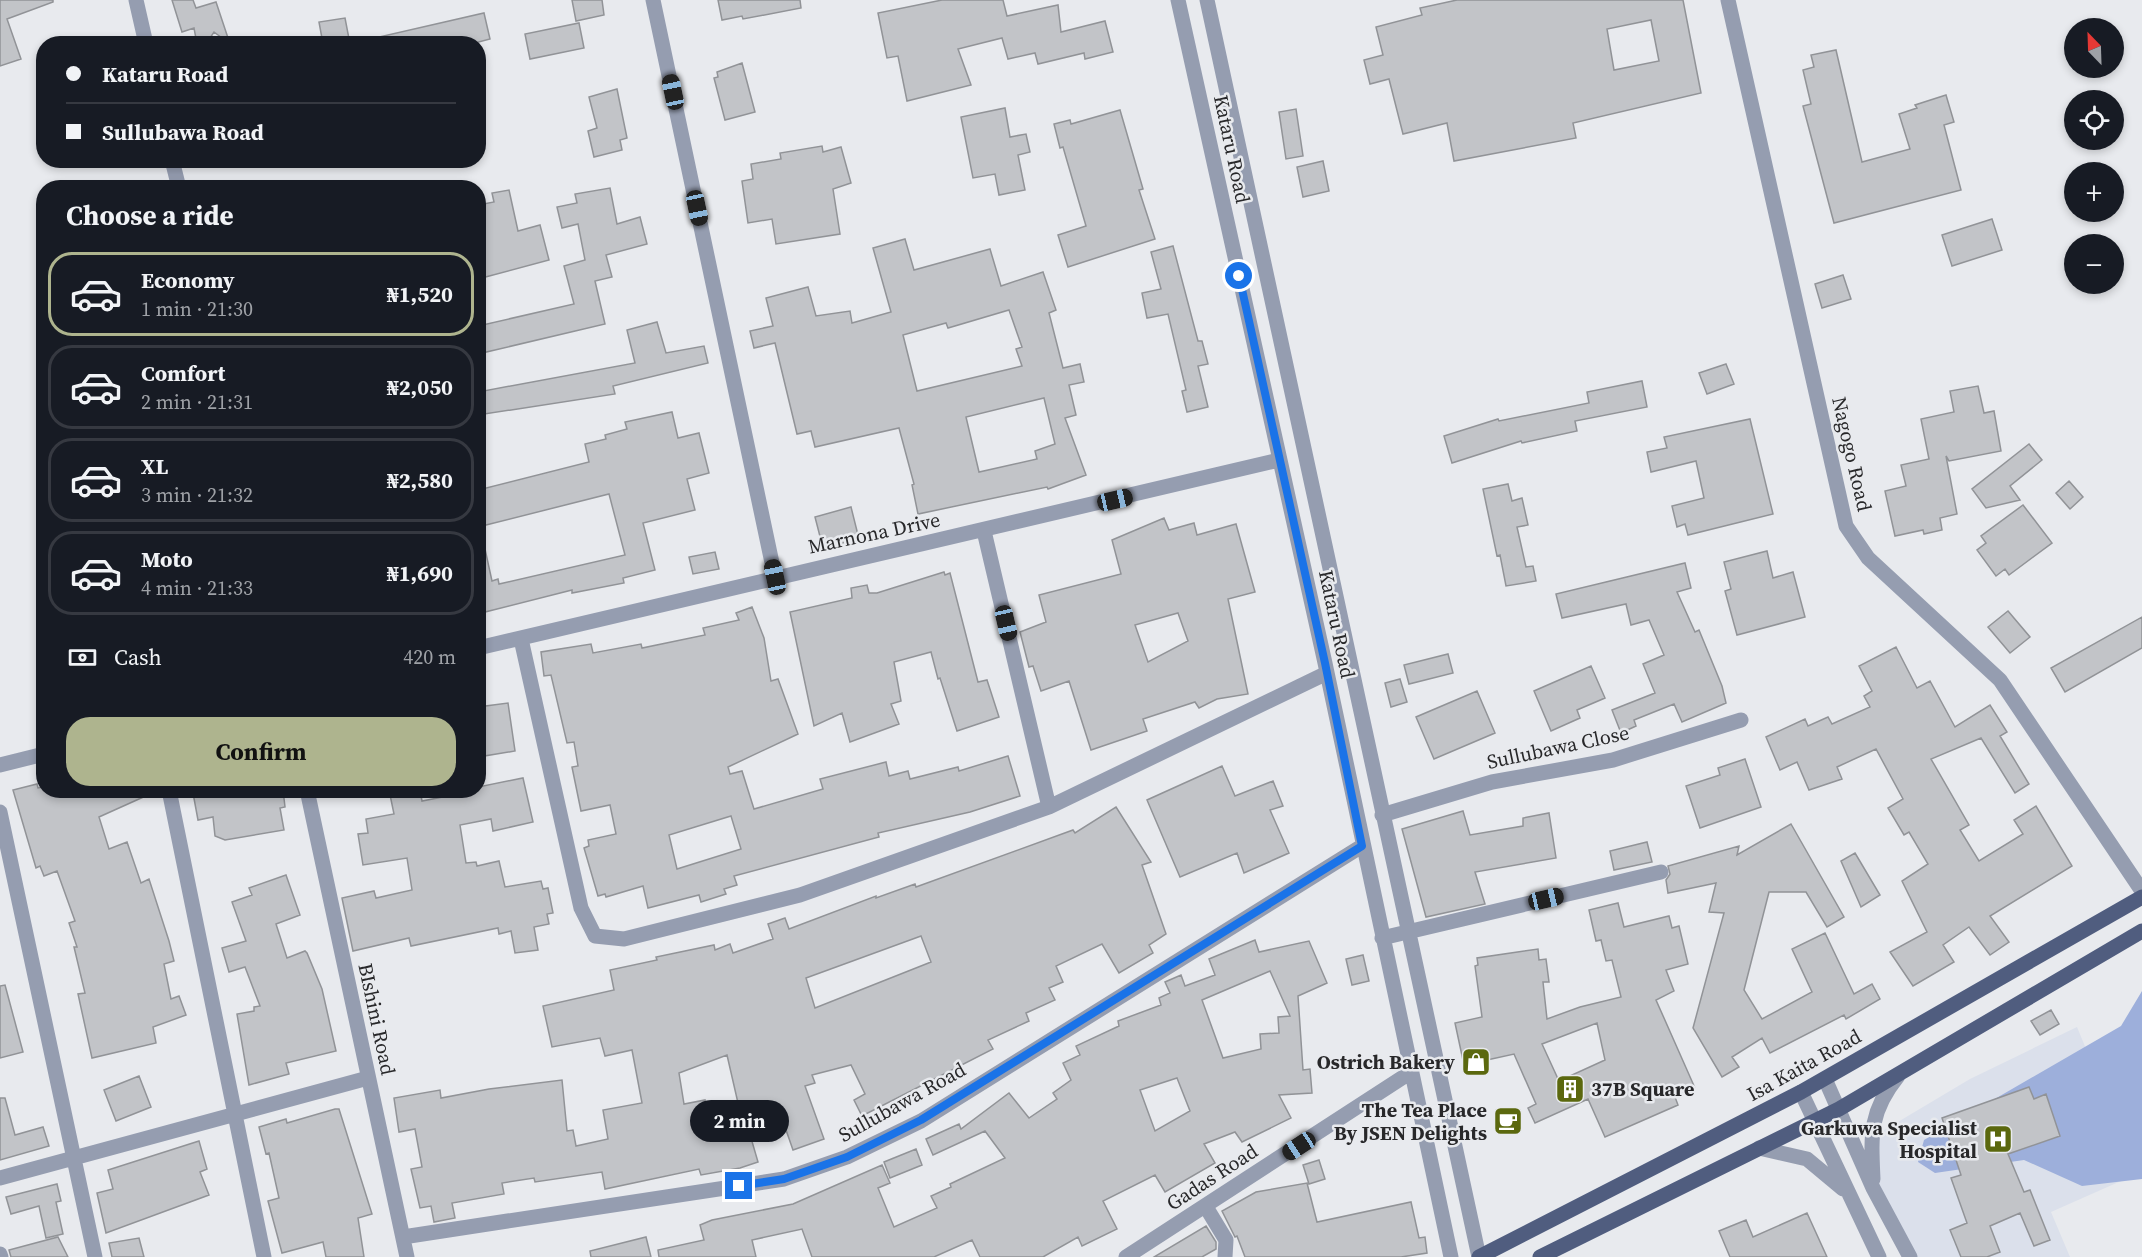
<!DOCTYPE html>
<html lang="en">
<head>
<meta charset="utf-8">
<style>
  :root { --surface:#171b24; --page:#242831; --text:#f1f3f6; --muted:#9ea1a6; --line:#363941; --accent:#aeb48e }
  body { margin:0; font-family:"Source Serif 4",serif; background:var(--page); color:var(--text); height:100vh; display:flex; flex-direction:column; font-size:22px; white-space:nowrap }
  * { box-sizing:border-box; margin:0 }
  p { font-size:20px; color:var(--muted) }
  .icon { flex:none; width:33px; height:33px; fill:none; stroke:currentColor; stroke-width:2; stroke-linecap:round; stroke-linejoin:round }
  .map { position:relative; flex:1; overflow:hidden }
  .drawer { position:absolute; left:36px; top:180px; width:450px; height:618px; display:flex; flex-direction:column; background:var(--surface); border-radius:24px; box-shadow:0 3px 9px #0003 }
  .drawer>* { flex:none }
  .banner { position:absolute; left:36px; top:36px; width:450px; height:132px; border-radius:24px; box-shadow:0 3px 9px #0003; display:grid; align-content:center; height:132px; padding:0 30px; background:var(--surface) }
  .needle { width:39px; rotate:337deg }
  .fabs { position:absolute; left:2064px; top:18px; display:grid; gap:12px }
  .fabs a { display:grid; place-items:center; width:60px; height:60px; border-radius:50%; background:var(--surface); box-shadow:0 3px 9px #0003; font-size:30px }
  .end { position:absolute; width:27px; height:27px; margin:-14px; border:8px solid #1a73e8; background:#fff; box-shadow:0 0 0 3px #fff }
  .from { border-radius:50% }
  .bubble { position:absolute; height:42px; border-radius:21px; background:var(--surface); box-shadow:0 3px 9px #0003; font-size:20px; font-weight:700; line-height:42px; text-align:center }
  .car { position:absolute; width:18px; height:36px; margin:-18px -9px; border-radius:8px; box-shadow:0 0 4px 2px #0007; background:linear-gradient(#222 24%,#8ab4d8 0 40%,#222 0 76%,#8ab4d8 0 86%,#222 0) }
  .banner b { display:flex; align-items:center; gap:21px; height:57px; font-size:22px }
  .banner b+b { border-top:2px solid var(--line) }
  .banner i { width:15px; height:15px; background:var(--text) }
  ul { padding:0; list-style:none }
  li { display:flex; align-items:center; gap:18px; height:84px; margin:0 12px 9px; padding:0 18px; border:3px solid var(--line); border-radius:24px }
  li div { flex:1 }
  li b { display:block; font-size:22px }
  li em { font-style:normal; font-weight:700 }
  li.current { border-color:var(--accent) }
  li>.icon { width:54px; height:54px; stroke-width:1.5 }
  h2 { padding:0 30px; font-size:27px; line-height:72px }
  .pay { display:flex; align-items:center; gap:15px; height:66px; padding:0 30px; font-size:22px }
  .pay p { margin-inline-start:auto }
  .action { display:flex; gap:12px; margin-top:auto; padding:12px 30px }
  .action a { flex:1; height:69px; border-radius:24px; background:var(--accent); color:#111; font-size:24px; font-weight:700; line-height:69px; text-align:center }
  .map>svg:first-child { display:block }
  .built { fill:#dbe0eb }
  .forest { fill:#9dafdb }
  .building { fill:#c2c4c8; stroke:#919397; stroke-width:1.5; fill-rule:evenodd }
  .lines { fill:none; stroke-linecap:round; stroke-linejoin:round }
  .minor { stroke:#959db0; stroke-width:15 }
  .major { stroke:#505d7f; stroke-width:15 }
  .route { stroke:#1a73e8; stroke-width:8 }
  .labels { text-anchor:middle; stroke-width:5; stroke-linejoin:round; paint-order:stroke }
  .street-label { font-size:20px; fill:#28282a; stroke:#e8eaee }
  .poi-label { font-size:20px; font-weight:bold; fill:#28282a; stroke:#e8eaee; text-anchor:end }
</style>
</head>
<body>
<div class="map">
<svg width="2142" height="1257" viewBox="0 0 2142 1257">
  <rect width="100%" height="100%" fill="#e8eaee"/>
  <path class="built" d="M2077,1027L2132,1160L2121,1181L2051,1212L2070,1257H1910L1865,1160V1146L1881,1132L1970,1079Z"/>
  <path class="forest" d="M2142,991V1179L2082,1186L2024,1160L1935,1173L1918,1162L1924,1140L2121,1026Z"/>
  <path class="building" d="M0,0H53V2L7,19L21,59L0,66Z
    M172,0H193L196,8L216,2L230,44L214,32L206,44H197L194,28L182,32Z
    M572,0H602L604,15L576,21Z
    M718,0H800L801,8L743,19L742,16L722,20Z
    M942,0H1003L1007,16L1058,5L1061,32L1105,21L1113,52L1085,59L1084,53L1038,64L1035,53L1008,59L1002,38L958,49L971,85L907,101L898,56L887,58L878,13Z
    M1457,0H1683L1701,93L1573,123L1576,138L1454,161L1447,123L1403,134L1389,79L1370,84L1364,60L1383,55L1376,27L1422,15L1420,8ZM1651,20L1659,61L1614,70L1607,29Z
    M484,13L490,39L471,44H380L379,37Z
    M345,18L350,44H323L319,22Z
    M579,23L584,48L530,59L525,34Z
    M1836,50L1862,162L1910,149L1899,114L1917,108L1915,105L1946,95L1954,122L1944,125L1961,190L1834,223L1803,106L1811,104L1803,70L1814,67L1811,55Z
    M742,63L755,112L725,120L714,78L718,77L717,72Z
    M617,89L627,138L620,140L622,150L594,157L588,131L597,128L589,97Z
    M1005,108L1010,137L1026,134L1030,152L1018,155L1025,190L999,195L995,174L973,178L961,117Z
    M1296,109L1303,156L1286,159L1279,112Z
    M1120,110L1143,189L1139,190L1155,239L1068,267L1058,235L1086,226L1063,147L1060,148L1054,124L1070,120L1071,124Z
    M822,146L823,152L841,147L851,183L833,189L840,234L776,244L772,219L748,223L742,181L753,179L751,164L781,159L780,153Z
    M1323,161L1329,191L1303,197L1297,167Z
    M610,188L617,224L640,217L647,244L606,255L612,277L595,281L605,324L482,353L478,326L574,304L564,266L585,260L578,224L562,228L557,207L577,203L575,194Z
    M509,190L518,231L540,225L549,260L478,279V205L494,202L492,193Z
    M1992,219L2002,250L1952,266L1942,235Z
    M905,239L914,270L990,249L1001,286L1043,272L1056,310L1049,313L1063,368L1080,364L1084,382L1069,385L1076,415L1065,418L1086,475L1048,489L1047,487L918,514L912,485L914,484L899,428L815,447L811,431L797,434L775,343L754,348L750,331L773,326L766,298L808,287L816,316L850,311L852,323L891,312L873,248ZM1009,310L1022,347L1016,349L1022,366L917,391L903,335L946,323L948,328ZM1044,398L1055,444L1035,451L1037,459L979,472L966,417Z
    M1173,246L1198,341H1202L1208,364L1198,366L1208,407L1187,412L1182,391L1186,390L1168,314L1147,318L1142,293L1161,289L1151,252Z
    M1843,275L1851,299L1822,308L1815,284Z
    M657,322L666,353L704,346L708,363L613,386L615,394L478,415V392L635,363L627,330Z
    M1726,364L1734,384L1707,394L1699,373Z
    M1642,381L1647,407L1575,421L1577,431L1522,443L1521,441L1452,463L1444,436L1498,419L1499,421L1589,403L1587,392Z
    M1978,386L1984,413L1994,411L2001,451L1949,461L1946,456L1957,514L1940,518L1942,530L1924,534L1923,530L1895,536L1885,491L1906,486L1901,465L1929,459L1921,419L1954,412L1950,391Z
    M672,412L678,438L699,433L709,473L687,479L695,510L643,523L655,570L623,578L624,583L572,593V590L481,613L478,602V550L485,549L492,581L498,579L499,584L625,555L609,494L478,527V490L589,462L585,444L606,439L605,435L627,429L625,422Z
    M1750,419L1773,514L1688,535L1685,524L1677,527L1672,506L1704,498L1696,461L1651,472L1647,452L1667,448L1664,437Z
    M2029,444L2042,460L2010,486L2020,500L1986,508L1972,489Z
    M2069,481L2083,497L2070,509L2056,493Z
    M1508,484L1512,501L1522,498L1528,525L1517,527L1526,567L1533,566L1536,581L1506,586L1500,555L1497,556L1483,489Z
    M2023,505L2052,543L2009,575L2005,569L1996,576L1977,550L1986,543L1981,536Z
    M851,507L859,539L823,548L815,517Z
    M1164,518L1169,530L1194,523L1197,535L1236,524L1255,592L1228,599L1248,694L1217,699L1199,708L1195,702L1143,719L1147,731L1091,750L1069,681L1041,691L1033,666L1029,667L1020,632L1046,622L1039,595L1121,574L1112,540ZM1178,613L1188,641L1148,662L1135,625Z
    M1767,551L1773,578L1793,572L1805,617L1737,635L1725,591L1731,589L1724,562Z
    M715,552L719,569L693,574L689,557Z
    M1685,563L1691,588L1677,592L1695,632L1699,630L1722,686L1726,703L1682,722L1674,704L1634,720L1636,726L1621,733L1612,710L1655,693L1643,664L1664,655L1649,620L1631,625L1626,604L1562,618L1556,594Z
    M944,572L945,575L950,573L978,682L987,680L999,717L957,731L940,678L938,679L931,652L894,662L901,701L891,704L899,724L850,742L842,713L814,726L790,612L852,598L851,588L867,585L869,593H877Z
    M752,607L764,638L771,681L778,679L798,734L728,767L730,774L742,771L754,809L823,789L820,779L886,762L889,776L908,771L910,779L958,767L959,771L1008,756L1020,796L970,812L878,833L879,837L734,876L737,885L724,889L726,894L701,902L699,895L648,908L643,886L606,897L605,894L598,896L584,848L589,846L588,840L616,834L610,805L581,811L572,767L578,766L574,742L567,743L551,675L544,676L541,652L591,644L593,653L641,644L642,648L705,635L703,628L739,620L736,613ZM731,816L741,849L677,869L669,835Z
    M2008,611L2030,637L2010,653L1988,627Z
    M2142,617V648L2065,692L2051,668Z
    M1896,647L1917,688L1930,681L1955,727L1990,705L2007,732L2000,736L2029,784L2015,793L1981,738L1931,759L1969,825L1960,830L1979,861L2023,834L2014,820L2036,806L2072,866L1990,916L2009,942L1990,955L1969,927L1943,945L1954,962L1913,986L1890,952L1927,932L1902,881L1928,864L1909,832L1904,835L1888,808L1903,799L1876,749L1837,767L1842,779L1809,790L1797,762L1780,770L1766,737L1805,719L1808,726L1828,717L1832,724L1870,707L1864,696L1872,691L1859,666Z
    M1448,654L1453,673L1409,684L1404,665Z
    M1591,666L1605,698L1577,710L1580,718L1551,731L1534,691Z
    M1400,679L1407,702L1391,707L1385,683Z
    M1477,691L1495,733L1434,759L1416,717Z
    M508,703L515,751L478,757V707Z
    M1745,759L1761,807L1700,828L1686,786L1720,775L1718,768Z
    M1222,766L1235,796L1273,781L1283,806L1270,810L1289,853L1244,873L1237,853L1180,877L1147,800Z
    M523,778L533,822L493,831L491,819L460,825L466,863L476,862L477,866L499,861L505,887L541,881L543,889L548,888L553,913L547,914L549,924L534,927L538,950L515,953L511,931L499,934L498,928L411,946L409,938L353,951L342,898L374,891L376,898L412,890L407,858L363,865L358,834L368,833L366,819L394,814L389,790H420L422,801L458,794L457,790H478V787Z
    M37,784L38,788L44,787V790H159L99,817L109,849L127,842L141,883L149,879L169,941L174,961L164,964L171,999L179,996L186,1015L153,1027L156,1043L92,1058L78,994L85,993L74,947H77L69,923L75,921L57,871L44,876L40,866L36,868L13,790Z
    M210,790H283L285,807L280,808L284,830L225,840L215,836L213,817L198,820L193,793Z
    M1116,807L1151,862L1142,865L1166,934L1149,945L1153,953L1119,973L1102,944L1056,966L1063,982L1049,988L1055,1000L1026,1013L1029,1021L988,1040L993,1049L862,1116L854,1100L865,1094L851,1065L812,1075L815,1083L805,1086L824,1139L793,1150L786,1130L751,1138L758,1162L740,1168L701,1175L699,1169L605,1189L602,1172L535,1182L534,1178L502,1183L504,1194L452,1203L455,1218L434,1222L431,1206L420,1208L411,1169L422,1167L415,1129L399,1132L394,1098L440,1090L441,1098L489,1089L562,1080L567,1131L573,1130L576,1146L608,1139L603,1110L642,1103L632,1050L605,1056L600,1038L552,1047L543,1006L614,990L610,970L657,960L656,957L714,945L715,950L730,944L733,953L773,939L768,924L785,918L789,929L876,896V898L915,884L916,887L1073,830L1075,833ZM921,936L931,962L815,1008L806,978ZM727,1055L738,1103L706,1109L705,1100L684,1104L679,1073Z
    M1463,811L1470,835L1523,826V818L1549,813L1556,858L1475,872L1485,904L1426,917L1402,829Z
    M1791,824L1844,917L1827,927L1806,892H1769L1744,990L1762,1019L1812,992L1792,949L1825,933L1854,994L1872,984L1880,999L1846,1019L1844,1015L1770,1053L1762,1038L1732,1057L1739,1067L1722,1077L1693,1028L1724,913L1709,912L1716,883L1668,893L1666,880L1670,874L1668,866L1739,846L1737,855Z
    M1647,842L1652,862L1614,870L1610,851Z
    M1855,853L1880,895L1861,907L1841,861Z
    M286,875L300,915L276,924L287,958L305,951L307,953L322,989L336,1051L286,1063L289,1074L249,1085L237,1014L254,1011V1007L260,1006L245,967L229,972L222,948L246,941L232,902L252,895L249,888Z
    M1618,903L1624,927L1669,916L1672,928L1679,926L1688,964L1666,970L1674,991L1656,1000L1695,1088L1675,1097L1678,1105L1605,1137L1588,1099L1535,1123L1528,1108L1536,1104L1514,1054L1464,1065L1455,1023L1482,1017L1475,966L1478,965L1477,958L1538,949L1539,960L1546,959L1549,982H1543L1547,1019L1580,1007L1621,997L1612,960L1606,961L1601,940L1596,941L1589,910ZM1597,1023L1605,1060L1559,1081L1542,1044Z
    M1255,940L1259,952L1309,941L1327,983L1298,996L1303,1070L1310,1069L1312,1093L1279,1095L1291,1118L1242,1142L1235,1132L1204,1144L1215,1163L1165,1192L1155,1175L1103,1201L1117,1229L1082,1246L1078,1237L1043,1257H980L972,1240L934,1257H812L802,1229L752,1240L756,1257H659L658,1250L704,1240L700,1225L712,1220L793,1204L882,1165L890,1183L878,1188L894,1227L937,1208L931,1196L951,1187L950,1184L1005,1158L985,1131L933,1155L926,1139L959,1124L961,1129L1009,1093L1029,1118L1057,1099L1053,1093L1071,1080L1063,1063L1080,1055L1076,1046L1119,1026L1118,1021L1161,1005L1159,998L1170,993L1165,982L1181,975L1185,986L1215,975L1209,959ZM1270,971L1290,1016L1278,1017L1279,1033L1260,1034L1261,1049L1223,1058L1202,1000ZM1177,1078L1190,1111L1155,1131L1140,1090Z
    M1363,955L1369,981L1352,985L1346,959Z
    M5,985L23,1052L0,1058V986Z
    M2051,1010L2059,1024L2040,1035L2031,1021Z
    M139,1076L151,1107L116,1121L104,1090Z
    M2029,1087L2034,1099L2046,1094L2060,1136L2008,1154L2024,1192L2030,1190L2050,1240L2034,1246L2020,1213L1990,1226L2000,1252L1987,1257H1961L1950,1230L1967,1223L1951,1178L1961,1175L1942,1118Z
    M0,1098H5L15,1135L43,1127L49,1146L0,1160Z
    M335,1109H339L372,1214L358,1218L364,1257H326L323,1242L282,1253L268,1201L279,1198L269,1153L266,1154L259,1127L286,1119L287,1123Z
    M199,1141L207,1169L200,1172L209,1195L106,1233L97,1193L113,1189L108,1170Z
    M916,1149L922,1165L890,1178L884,1162Z
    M1319,1160L1325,1179L1309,1184L1303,1165Z
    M1307,1183L1317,1222L1411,1202L1419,1238L1425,1237L1427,1253L1401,1257H1245L1237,1236L1235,1237L1222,1211L1256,1192Z
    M57,1184L61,1201L56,1202L63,1234L46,1238L39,1206L11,1214L6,1197Z
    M1807,1213L1827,1257H1730L1719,1231L1746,1220L1753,1237Z
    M1206,1226L1216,1242V1249L1202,1257H1154Z
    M58,1237L68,1257H11L9,1250Z
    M646,1237L651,1257H591L590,1251Z
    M139,1238L144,1257H112L109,1243Z"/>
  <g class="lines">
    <path class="minor" d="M136,0L146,44
      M653,0L775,577
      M1178,0L1325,663L1451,1257
      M1207,0L1479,1257
      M1728,0L1846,526L1868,558L2000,680L2142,891
      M172,160L179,188
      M984,531L1049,807
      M521,639L581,908L595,936L624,939L800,895L1049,807L1327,673
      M478,648L1279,460
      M0,765L44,754
      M169,790L264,1257
      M307,790L407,1257
      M0,812L95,1257
      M1382,815L1492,782L1613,760L1741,720
      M1382,938L1661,872
      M1825,1079L1873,1188L1910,1257
      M1801,1092L1879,1257
      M1759,1148L1807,1159L1843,1189
      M0,1178L368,1078
      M1873,1179C1871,1135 1869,1112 1898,1076
      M1206,1207L1226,1240L1225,1257
      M403,1237L784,1179L847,1157L921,1121L1362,846
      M0,1254L1,1257
      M1126,1257L1411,1072"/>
    <path class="major" d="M1479,1257L1801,1092L2142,897
      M1540,1257L1839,1109L2142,931"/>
  </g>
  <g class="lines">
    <path class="route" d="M739,1186L784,1179L847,1157L921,1120L1362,846L1325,663L1239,276"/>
  </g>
  <defs>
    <g id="shop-square" transform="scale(1.5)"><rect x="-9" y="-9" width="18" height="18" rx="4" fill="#5b680e" stroke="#e8eaee"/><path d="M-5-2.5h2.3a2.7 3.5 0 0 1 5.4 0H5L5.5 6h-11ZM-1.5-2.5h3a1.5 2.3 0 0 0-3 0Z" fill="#fff"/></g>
    <g id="building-square" transform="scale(1.5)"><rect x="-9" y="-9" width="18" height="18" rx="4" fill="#5b680e" stroke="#e8eaee"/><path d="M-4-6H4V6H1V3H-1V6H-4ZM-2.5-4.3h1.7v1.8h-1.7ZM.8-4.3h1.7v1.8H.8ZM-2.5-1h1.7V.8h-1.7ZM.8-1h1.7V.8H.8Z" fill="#fff"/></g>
    <g id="cafe-square" transform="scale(1.5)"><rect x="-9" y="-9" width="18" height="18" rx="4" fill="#5b680e" stroke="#e8eaee"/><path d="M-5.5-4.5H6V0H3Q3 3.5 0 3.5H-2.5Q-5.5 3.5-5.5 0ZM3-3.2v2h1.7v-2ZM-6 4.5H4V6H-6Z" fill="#fff"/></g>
    <g id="hospital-square" transform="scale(1.5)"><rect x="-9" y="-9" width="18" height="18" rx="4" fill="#5b680e" stroke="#e8eaee"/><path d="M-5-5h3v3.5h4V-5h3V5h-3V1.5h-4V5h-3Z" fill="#fff"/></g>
  </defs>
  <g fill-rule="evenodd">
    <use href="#shop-square" x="1476" y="1062"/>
    <use href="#building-square" x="1570" y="1089"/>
    <use href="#cafe-square" x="1508" y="1121"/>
    <use href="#hospital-square" x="1998" y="1139"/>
  </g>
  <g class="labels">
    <g class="street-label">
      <text transform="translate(1232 149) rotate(78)" y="7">Kataru Road</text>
      <text transform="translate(1852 454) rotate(77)" y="7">Nagogo Road</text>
      <text transform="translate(874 533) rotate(-12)" y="7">Marnona Drive</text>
      <text transform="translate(1337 624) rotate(78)" y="7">Kataru Road</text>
      <text transform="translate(1558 747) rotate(-12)" y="7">Sullubawa Close</text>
      <text transform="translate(377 1019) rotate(78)" y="7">BIshini Road</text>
      <text transform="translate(1804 1065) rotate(-29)" y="7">Isa Kaita Road</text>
      <text transform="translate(902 1102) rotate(-29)" y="7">Sullubawa Road</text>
      <text transform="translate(1212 1177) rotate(-33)" y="7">Gadas Road</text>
    </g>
    <g class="poi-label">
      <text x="1455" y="1069">Ostrich Bakery</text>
      <text x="1591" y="1096" text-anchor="start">37B Square</text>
      <text x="1487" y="1117">The Tea Place<tspan x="1487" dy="23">By JSEN Delights</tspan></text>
      <text x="1977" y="1135">Garkuwa Specialist<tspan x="1977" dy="23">Hospital</tspan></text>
    </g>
  </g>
</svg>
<div class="fabs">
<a><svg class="needle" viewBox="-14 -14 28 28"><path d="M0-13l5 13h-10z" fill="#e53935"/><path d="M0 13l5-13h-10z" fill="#9ea1a6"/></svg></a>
<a><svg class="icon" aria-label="locate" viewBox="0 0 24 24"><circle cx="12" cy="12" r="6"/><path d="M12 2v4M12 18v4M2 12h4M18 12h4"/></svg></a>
<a>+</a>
<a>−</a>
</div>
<i class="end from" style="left:1239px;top:276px"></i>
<i class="end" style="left:739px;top:1186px"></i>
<div class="bubble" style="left:690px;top:1100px;width:99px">2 min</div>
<i class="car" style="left:673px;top:92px;rotate:348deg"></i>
<i class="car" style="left:697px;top:208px;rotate:168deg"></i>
<i class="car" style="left:1115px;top:500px;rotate:77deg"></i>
<i class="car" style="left:775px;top:577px;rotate:348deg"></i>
<i class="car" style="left:1006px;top:623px;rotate:167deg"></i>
<i class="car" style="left:1546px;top:899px;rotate:77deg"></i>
<i class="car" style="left:1299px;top:1146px;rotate:237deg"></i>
<div class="banner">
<b><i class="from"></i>Kataru Road</b>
<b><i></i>Sullubawa Road</b>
</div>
<section class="drawer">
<h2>Choose a ride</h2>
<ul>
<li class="current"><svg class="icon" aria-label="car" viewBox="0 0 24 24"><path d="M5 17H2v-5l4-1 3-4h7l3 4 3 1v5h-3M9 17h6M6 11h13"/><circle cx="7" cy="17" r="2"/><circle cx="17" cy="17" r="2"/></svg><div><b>Economy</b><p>1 min · 21:30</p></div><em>₦1,520</em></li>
<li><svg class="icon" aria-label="car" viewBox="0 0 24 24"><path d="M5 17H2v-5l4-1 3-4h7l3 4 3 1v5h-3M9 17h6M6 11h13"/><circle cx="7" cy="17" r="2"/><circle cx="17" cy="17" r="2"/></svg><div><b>Comfort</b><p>2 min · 21:31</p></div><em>₦2,050</em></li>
<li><svg class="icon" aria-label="car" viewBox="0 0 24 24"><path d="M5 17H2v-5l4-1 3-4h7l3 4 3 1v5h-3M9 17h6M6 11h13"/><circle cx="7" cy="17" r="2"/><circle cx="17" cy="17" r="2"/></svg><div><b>XL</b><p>3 min · 21:32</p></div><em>₦2,580</em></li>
<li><svg class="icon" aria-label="car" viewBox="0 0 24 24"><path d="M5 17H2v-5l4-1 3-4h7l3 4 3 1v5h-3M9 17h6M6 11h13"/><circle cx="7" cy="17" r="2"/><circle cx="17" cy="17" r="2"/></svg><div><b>Moto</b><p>4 min · 21:33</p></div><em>₦1,690</em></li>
</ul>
<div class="pay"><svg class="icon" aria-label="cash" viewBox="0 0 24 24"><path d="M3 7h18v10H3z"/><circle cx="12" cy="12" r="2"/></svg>Cash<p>420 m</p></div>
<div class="action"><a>Confirm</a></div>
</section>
</div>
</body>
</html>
